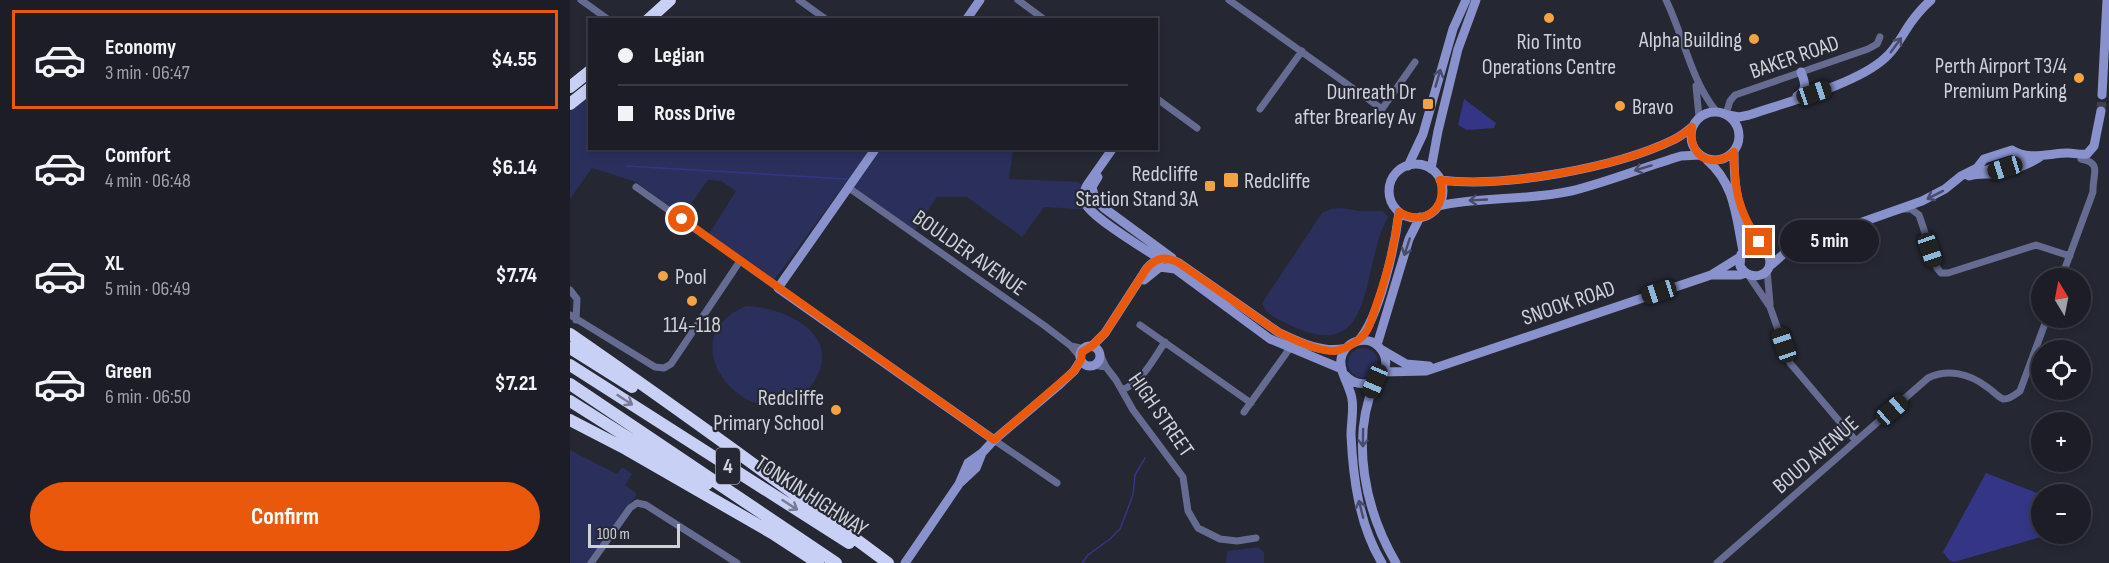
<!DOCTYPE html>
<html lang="en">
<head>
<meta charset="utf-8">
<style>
  :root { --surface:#1c1d26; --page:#25262e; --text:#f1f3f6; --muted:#a0a2a7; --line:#3a3b43; --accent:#ea580c }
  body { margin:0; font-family:"Sofia Sans Condensed",sans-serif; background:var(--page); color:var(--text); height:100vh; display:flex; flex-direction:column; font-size:22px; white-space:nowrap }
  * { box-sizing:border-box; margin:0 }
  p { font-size:20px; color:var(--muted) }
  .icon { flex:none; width:33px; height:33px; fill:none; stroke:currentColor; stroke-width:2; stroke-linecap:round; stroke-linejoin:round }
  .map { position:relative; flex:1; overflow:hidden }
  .drawer { display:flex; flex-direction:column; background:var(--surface); width:570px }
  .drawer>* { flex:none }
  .guide { position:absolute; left:18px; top:18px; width:570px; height:132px; border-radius:0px; box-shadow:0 3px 9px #0003,0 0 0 2px var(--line); display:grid; align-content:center; height:132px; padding:0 30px; background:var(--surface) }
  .needle { width:39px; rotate:350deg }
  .fabs { position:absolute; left:1461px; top:268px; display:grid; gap:12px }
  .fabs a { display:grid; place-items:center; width:60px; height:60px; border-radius:50%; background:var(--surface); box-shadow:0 3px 9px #0003,0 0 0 2px var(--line); font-size:30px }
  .scale { position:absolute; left:18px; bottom:15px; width:92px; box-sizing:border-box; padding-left:6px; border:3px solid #cfd1d9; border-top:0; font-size:16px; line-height:21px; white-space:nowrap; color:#cfd1d9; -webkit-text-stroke:4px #252733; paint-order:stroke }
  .end { position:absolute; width:27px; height:27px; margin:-14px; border:8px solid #ea580c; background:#fff; box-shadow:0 0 0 3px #fff }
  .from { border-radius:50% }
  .bubble { position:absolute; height:42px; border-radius:21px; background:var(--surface); box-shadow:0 3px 9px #0003,0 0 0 2px var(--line); font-size:20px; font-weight:700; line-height:42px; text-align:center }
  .car { position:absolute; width:18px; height:36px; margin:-18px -9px; border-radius:8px; box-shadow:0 0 4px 2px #0007; background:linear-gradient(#222 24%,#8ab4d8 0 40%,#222 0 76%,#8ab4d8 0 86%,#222 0) }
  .guide b { display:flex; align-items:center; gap:21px; height:57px; font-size:22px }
  .guide b+b { border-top:2px solid var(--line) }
  .guide i { width:15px; height:15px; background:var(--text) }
  ul { padding:10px 0 0; list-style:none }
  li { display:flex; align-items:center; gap:18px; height:99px; margin:0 12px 9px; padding:0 18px; border:3px solid transparent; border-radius:0px }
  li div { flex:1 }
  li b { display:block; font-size:22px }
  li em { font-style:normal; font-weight:700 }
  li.selected { border-color:var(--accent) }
  li>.icon { width:54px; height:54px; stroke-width:1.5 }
  .primary-button { display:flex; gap:12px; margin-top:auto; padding:12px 30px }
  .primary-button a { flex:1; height:69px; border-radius:36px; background:var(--accent); color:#fff; font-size:24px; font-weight:700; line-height:69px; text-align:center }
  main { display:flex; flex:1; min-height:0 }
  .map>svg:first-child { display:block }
  .green { fill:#2b2f5c }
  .water { fill:#343685 }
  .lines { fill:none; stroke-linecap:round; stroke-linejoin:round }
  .stream { stroke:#343685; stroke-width:1.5 }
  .secondary-tunnel { stroke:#3e404c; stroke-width:9; stroke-dasharray:9 4.5; stroke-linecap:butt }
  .street { stroke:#666c91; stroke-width:7 }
  .secondary { stroke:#8992cd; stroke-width:9 }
  .highway { stroke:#c9d0f5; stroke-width:12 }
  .oneway { stroke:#484c69 }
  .oneway2 { stroke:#777c94 }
  .route { stroke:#ea580c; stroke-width:8 }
  .poi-dot { fill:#f4a344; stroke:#252733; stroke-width:2 }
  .labels { text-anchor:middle; stroke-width:4.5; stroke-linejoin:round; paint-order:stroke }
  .shield { fill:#252733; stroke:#9c9ea7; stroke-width:1.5 }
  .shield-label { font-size:21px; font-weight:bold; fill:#cfd1d9 }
  .poi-label { font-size:22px; fill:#cfd1d9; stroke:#252733; text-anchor:end }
  .street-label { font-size:22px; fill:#cfd1d9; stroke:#252733 }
</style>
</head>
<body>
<main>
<section class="drawer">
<ul>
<li class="selected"><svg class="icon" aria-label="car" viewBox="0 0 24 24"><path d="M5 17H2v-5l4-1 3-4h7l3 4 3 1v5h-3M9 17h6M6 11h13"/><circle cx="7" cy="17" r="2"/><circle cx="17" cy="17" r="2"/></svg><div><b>Economy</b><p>3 min · 06:47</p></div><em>$4.55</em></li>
<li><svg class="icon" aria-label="car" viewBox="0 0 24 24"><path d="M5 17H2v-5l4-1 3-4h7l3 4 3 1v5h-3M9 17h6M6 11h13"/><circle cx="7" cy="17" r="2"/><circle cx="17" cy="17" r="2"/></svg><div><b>Comfort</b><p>4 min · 06:48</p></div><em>$6.14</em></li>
<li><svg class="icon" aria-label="car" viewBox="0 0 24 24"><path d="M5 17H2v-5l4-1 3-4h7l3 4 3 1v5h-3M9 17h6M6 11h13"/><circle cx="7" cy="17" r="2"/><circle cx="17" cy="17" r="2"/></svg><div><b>XL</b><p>5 min · 06:49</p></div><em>$7.74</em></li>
<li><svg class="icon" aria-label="car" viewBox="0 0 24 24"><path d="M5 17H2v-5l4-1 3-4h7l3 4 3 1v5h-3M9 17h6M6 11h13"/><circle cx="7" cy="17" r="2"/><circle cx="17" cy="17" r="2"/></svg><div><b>Green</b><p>6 min · 06:50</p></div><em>$7.21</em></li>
</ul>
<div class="primary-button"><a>Confirm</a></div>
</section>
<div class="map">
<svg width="1539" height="563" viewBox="0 0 1539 563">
  <rect width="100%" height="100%" fill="#252733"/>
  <path class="green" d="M19,95L20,148H256L308,152L311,148L443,149L439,179L508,182L536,201L535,208L527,206L524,210L474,207L452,237L397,197H367L344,231L275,184L202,283L139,234L166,191L151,181L138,180L112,216L66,182L22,168L0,199V112Z
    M771,208L790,211H813L818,217C790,265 808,368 720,325C710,321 695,314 692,303L752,213L761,209Z
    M176,306C217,307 275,336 243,383C195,454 88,343 176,306Z
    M778 363a15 15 0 1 1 30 0a15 15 0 1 1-30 0Z
    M0,450L47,474L52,467L62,474L55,485L67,494L18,563H0Z
    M688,547L694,552V563H656L657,551Z"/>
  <path class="water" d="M894,99L926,123L924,128L897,130L888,125Z
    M1416,473L1472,495V534H1475L1471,537L1384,562L1379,560L1373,552Z"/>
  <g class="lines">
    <path class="stream" d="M56,166L277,179
      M512,563L518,555L540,539L550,529L563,495L565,475L575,458"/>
    <path class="secondary-tunnel" d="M1531,111L1532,95"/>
    <path class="street" d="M11,0L39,20
      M229,0L257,20
      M448,0L475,20
      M659,0L812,109L845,62
      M1096,0C1114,37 1120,78 1146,111
      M1126,86L1129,117
      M586,98L627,128
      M690,109L732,51
      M1156,114L1160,101L1165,95L1298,49L1307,44L1310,37
      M66,187L208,288
      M279,188L475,326L501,346L511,358
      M1333,209H1341L1349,215L1367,268L1371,273H1378L1466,245L1500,256
      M1197,270L1200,304
      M1179,276L1200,307L1220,363L1286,441
      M1491,279L1523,192C1522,175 1533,163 1511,159
      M0,290L7,299L6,320
      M0,315L85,367L94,368L101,364L170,261
      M570,325L681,403
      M501,346L515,349
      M530,354L536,367L546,380L563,410L613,477L618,511L628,528L650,539L667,541L686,538
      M523,365L536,367
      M552,390C572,382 583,360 595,342
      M674,412L720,348
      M424,440L487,483
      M21,563L60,508L67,503L76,505L167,563
      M1147,563L1358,378C1378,368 1400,374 1417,387C1422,390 1428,397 1433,399C1439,400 1446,394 1450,391L1477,318"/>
    <path class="secondary" d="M396,20L410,0
      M1532,95L1537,0
      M1227,96C1238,90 1235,82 1231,72
      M1121 136a24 24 0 1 1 48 0a24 24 0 1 1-48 0Z
      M1158,115L1169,117L1179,115C1217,102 1287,84 1315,58C1327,48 1333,33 1342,21C1348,13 1354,6 1361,0
      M306,148L208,288L424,440
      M543,148L517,185C514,191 512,197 515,203C522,218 575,249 591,260
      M1164,152C1164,177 1165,203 1178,225C1183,233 1197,250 1199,257C1205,275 1180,284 1170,266L1171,254L1181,246L1193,248
      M1137,160C1165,184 1166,217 1173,251
      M819 191a27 27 0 1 1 54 0a27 27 0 1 1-54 0Z
      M838,166L853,134L883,29L896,0
      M861,169L868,131L888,49L906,0
      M1414,171L1446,160H1459
      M1399,176C1408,173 1414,174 1423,174C1434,174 1462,163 1470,157
      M528,177L522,187L525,199L534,208L602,258
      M870,180C934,188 1045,168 1103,140C1110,137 1116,132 1122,127
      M868,206C911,196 957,201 1001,191C1038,182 1074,167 1111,156L1130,155
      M1200,266L1217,251L1230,244L1352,201L1375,189L1391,176L1407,168L1414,159L1442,150C1459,161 1479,153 1498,153C1504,153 1510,155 1517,154L1524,146L1531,111
      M1143,275H1170L1176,273
      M574,280L590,267L605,269L700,339L772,369
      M788,341C810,317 825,245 829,212
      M807,345L839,239L850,217
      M522,346L535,333L577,268C587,257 596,256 609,263L708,332C729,342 753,354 776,348
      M510 356a10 10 0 1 1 20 0a10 10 0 1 1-20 0Z
      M812,350L836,364L859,366
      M813,372L856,371L1141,275L1170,257
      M775,375C797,399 830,369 809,347C797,334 774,341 771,359C769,372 780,386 782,399C784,410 781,423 781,435C783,478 789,525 812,563
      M805,382C780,440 795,510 826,563
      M391,482L406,468L412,453
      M335,563L389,484L398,463L412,453L424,440L490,384L504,371L511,360"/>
    <path class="highway" d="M78,20L100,0
      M0,87L20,71
      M0,104L20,88
      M0,334C107,408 213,485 318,563
      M0,348L62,387
      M0,365L279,543
      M0,384L266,563
      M0,401L92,459L137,484
      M0,420L56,449L202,533L248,563"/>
  </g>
  <defs><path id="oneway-shaft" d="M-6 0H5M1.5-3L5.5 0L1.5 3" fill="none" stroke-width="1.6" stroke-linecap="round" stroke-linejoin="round" transform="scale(1.5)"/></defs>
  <g class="oneway">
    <use href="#oneway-shaft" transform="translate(1326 45) rotate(-54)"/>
    <use href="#oneway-shaft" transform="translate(868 78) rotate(-74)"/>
    <use href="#oneway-shaft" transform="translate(1073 168) rotate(163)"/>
    <use href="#oneway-shaft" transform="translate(1365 195) rotate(153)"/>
    <use href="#oneway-shaft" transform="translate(908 200) rotate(177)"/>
    <use href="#oneway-shaft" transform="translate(837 247) rotate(108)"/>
    <use href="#oneway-shaft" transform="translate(793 438) rotate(91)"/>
    <use href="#oneway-shaft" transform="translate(791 509) rotate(-104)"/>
  </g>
  <g class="oneway2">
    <use href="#oneway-shaft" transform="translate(55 400) rotate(33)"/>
    <use href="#oneway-shaft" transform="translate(220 505) rotate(33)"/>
  </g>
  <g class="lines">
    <path class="route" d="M112,219L424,440L504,371L511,360L512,352L522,346L535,333L577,268C587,257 595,256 609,263L708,332C722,339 750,352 765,351C776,349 790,341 796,332C801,325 803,314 806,306C817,275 825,244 829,212C854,227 878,209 870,180C934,188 1045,168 1103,140C1110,137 1116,132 1122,127C1117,155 1142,171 1164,152C1164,189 1168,210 1189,242"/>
  </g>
  <g class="poi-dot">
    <circle cx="979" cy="18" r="6"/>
    <circle cx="1184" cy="39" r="6"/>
    <circle cx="1509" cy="78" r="6"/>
    <rect x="852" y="98" width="12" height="12" rx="3"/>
    <circle cx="1050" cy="106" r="6"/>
    <rect x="653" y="172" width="16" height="16" rx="3"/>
    <rect x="634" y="180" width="12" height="12" rx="3"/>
    <circle cx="93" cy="276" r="6"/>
    <circle cx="122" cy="301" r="6"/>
    <circle cx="266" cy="410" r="6"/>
  </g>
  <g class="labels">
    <rect class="shield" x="146" y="448" width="24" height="36" rx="4.5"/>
    <g class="shield-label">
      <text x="158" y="473">4</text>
    </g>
    <g class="poi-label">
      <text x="1172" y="47">Alpha Building</text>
      <text x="979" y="49" text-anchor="middle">Rio Tinto<tspan x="979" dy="25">Operations Centre</tspan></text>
      <text x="1497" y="73">Perth Airport T3/4<tspan x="1497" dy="25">Premium Parking</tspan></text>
      <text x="846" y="99">Dunreath Dr<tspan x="846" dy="25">after Brearley Av</tspan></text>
      <text x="1062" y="114" text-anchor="start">Bravo</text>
      <text x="628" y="181">Redcliffe<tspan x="628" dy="25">Station Stand 3A</tspan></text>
      <text x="674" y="188" text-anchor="start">Redcliffe</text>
      <text x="105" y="284" text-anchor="start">Pool</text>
      <text x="122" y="332" text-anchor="middle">114-118</text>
      <text x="254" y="405">Redcliffe<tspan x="254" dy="25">Primary School</tspan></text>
    </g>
    <g class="street-label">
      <text transform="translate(1224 56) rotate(-19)" y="8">BAKER ROAD</text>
      <text transform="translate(400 252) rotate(35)" y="8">BOULDER AVENUE</text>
      <text transform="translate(998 302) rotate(-19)" y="8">SNOOK ROAD</text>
      <text transform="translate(592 414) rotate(55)" y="8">HIGH STREET</text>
      <text transform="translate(1245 454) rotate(-41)" y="8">BOUD AVENUE</text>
      <text transform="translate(242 495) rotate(33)" y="8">TONKIN HIGHWAY</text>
    </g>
  </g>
</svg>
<div class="fabs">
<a><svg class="needle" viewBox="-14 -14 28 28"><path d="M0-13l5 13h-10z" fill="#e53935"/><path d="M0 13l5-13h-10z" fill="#a0a2a7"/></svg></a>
<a><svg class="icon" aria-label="locate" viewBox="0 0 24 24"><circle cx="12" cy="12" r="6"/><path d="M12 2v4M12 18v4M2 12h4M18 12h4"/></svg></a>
<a>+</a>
<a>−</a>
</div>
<div class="scale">100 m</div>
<i class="end from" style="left:112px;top:219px"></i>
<i class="end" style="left:1189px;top:242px"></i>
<div class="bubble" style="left:1210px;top:220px;width:99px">5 min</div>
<i class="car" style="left:1244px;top:93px;rotate:71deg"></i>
<i class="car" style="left:1435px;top:168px;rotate:253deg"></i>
<i class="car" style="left:1360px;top:250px;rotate:161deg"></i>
<i class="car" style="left:1089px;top:292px;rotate:252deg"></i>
<i class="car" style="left:1214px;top:345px;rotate:341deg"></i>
<i class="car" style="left:805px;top:381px;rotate:203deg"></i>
<i class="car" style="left:1322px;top:410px;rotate:49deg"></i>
<div class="guide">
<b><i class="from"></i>Legian</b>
<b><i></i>Ross Drive</b>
</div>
</div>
</main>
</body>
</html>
